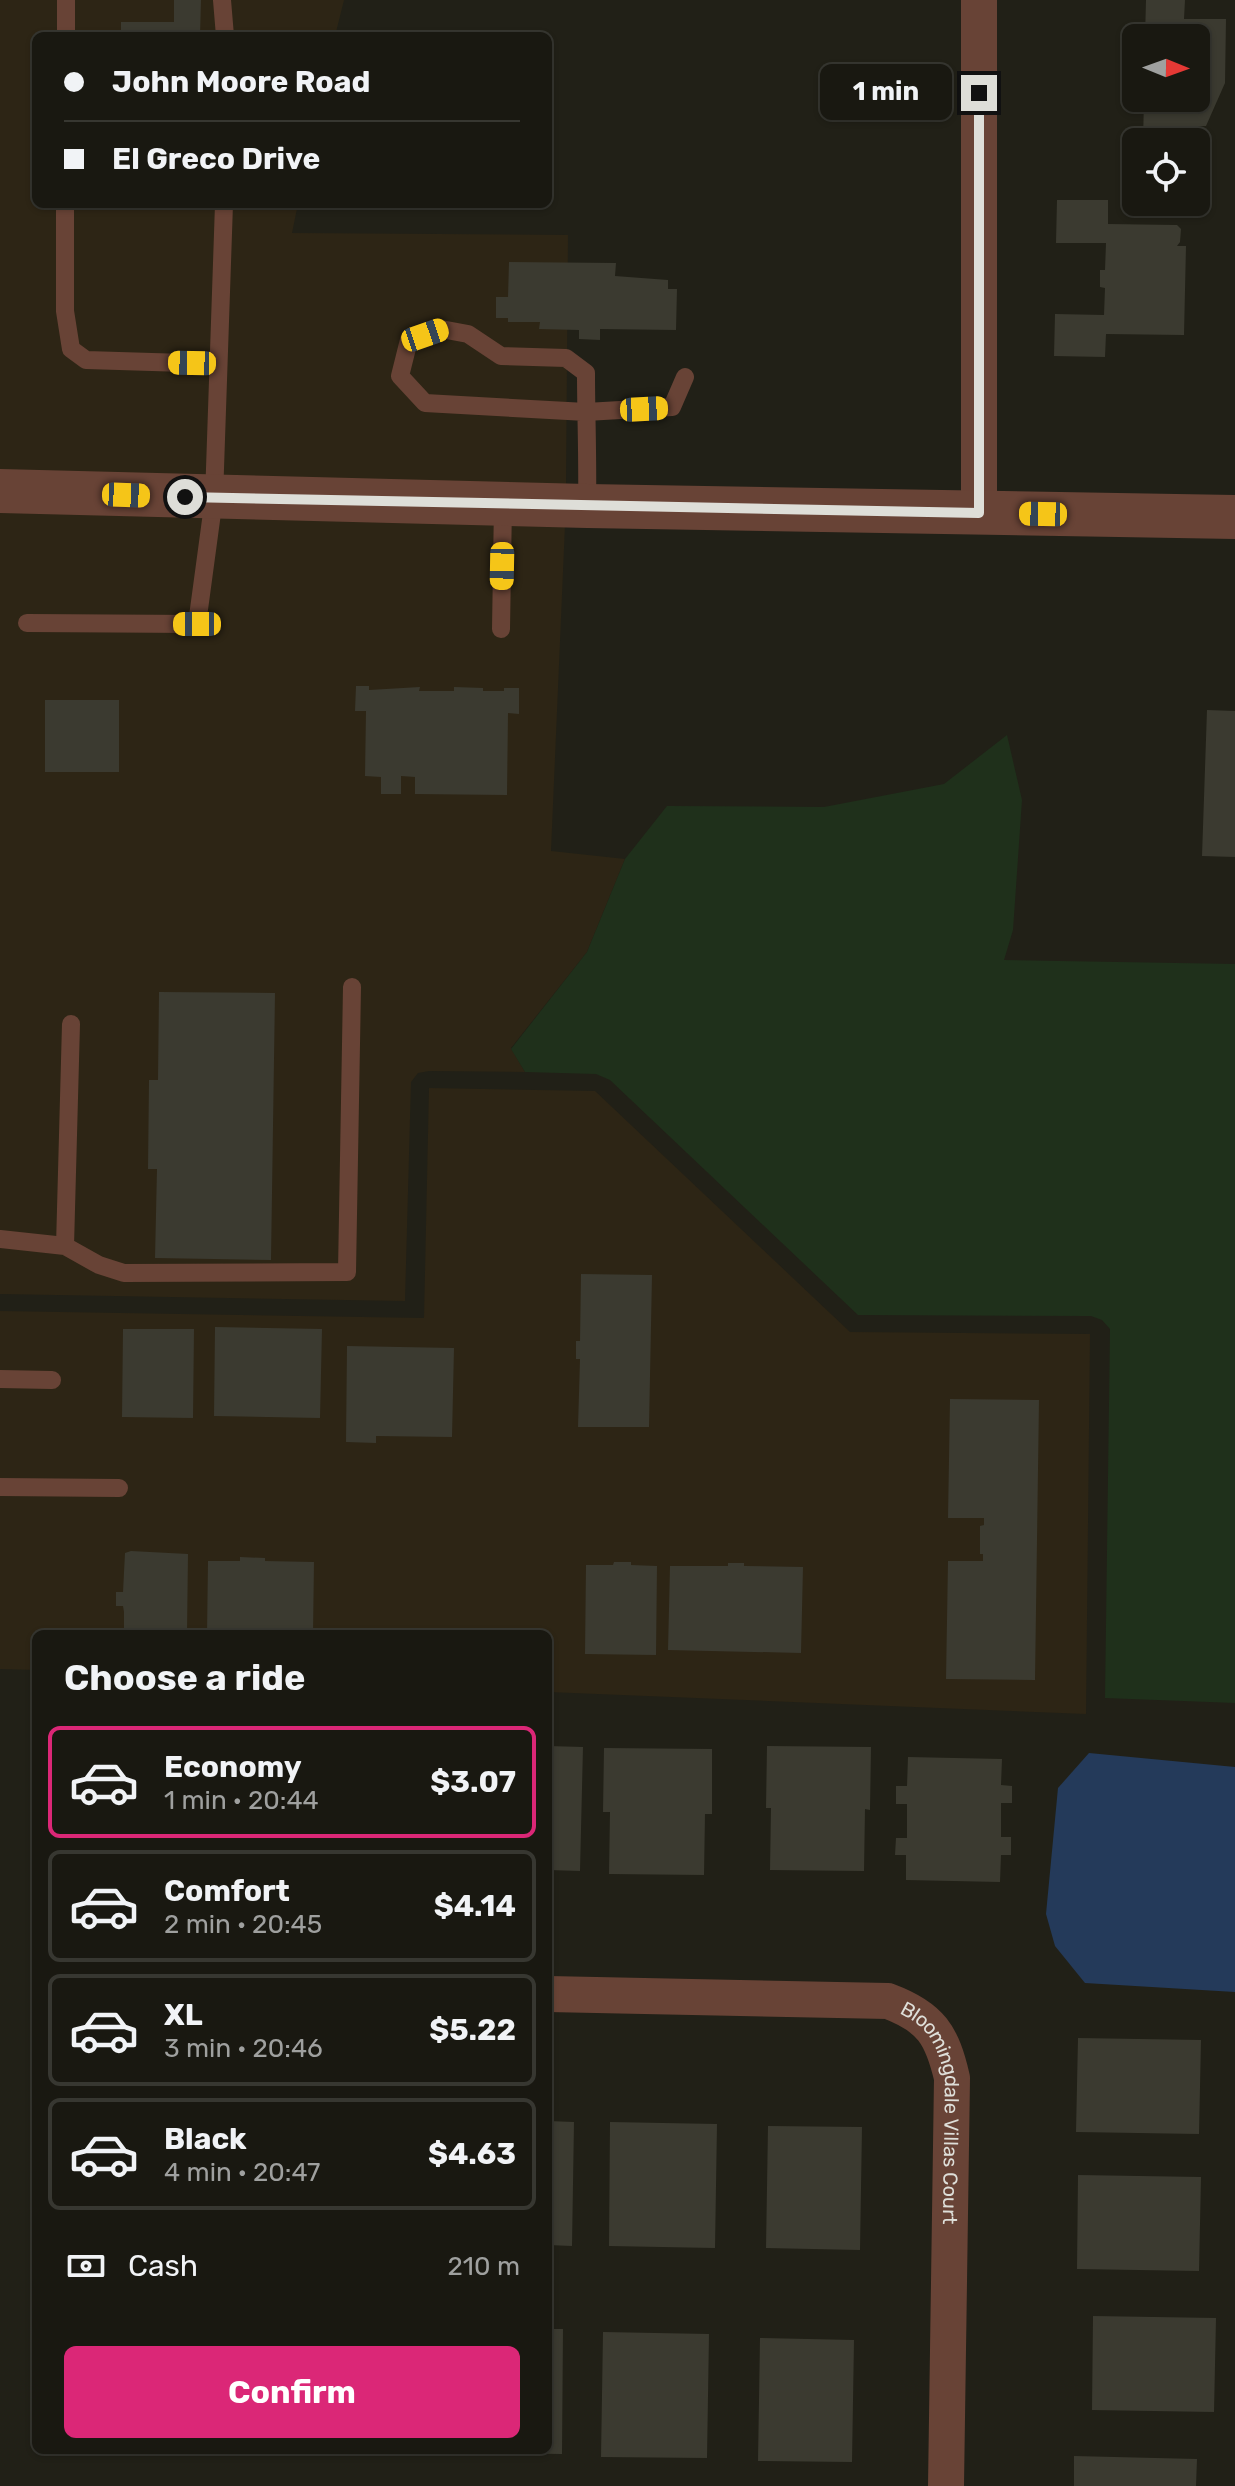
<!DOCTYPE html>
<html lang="en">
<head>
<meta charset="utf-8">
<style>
  :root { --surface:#191811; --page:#26251f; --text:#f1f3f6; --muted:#9fa09f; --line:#373731; --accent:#db2777 }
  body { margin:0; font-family:Rubik,sans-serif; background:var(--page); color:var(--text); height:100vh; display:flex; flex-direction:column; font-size:30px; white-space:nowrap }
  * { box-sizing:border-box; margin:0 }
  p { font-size:26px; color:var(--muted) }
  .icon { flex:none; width:44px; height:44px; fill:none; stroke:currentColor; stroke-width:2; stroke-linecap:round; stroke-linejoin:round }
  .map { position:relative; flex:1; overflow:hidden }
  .panel { position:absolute; left:32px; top:1630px; width:520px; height:824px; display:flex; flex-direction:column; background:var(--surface); border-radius:12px; box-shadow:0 2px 6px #0004,0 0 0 2px var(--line) }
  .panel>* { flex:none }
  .hud { position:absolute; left:32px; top:32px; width:520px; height:176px; border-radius:12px; box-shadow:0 2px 6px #0004,0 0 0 2px var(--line); display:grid; align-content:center; height:176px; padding:0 32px; background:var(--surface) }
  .needle { width:52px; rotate:91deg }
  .fabs { position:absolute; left:1122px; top:24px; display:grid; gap:16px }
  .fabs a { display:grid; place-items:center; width:88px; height:88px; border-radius:12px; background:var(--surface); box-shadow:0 2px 6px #0004,0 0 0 2px var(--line); font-size:40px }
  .end { position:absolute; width:36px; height:36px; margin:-18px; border:10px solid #deded8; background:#111; box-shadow:0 0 0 4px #111 }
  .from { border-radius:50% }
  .bubble { position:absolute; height:56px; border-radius:12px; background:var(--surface); box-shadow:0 2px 6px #0004,0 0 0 2px var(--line); font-size:26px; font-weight:700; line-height:56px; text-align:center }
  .car { position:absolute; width:24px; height:48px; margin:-24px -12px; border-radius:10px; box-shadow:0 0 6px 2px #0007; background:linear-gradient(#f5c518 24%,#345 0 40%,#f5c518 0 76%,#345 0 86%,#f5c518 0) }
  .hud b { display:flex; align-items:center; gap:28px; height:76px; font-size:30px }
  .hud b+b { border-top:2px solid var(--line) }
  .hud i { width:20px; height:20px; background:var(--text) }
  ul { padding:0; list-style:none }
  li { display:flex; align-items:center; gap:24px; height:112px; margin:0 16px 12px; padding:0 16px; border:4px solid var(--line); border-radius:12px }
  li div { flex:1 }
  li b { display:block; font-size:30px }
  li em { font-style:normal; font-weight:700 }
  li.selected { border-color:var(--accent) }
  li>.icon { width:72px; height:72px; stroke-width:1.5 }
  h2 { padding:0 32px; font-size:36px; line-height:96px }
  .pay { display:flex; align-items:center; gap:20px; height:88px; padding:0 32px; font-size:30px }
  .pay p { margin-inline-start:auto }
  .primary-button { display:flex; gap:16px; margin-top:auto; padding:16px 32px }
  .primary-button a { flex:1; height:92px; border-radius:12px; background:var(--accent); color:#fff; font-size:32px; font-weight:700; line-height:92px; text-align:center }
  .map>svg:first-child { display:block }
  .commercial { fill:#2d2515 }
  .green { fill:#1f301b }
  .water { fill:#243a5a }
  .building { fill:#3b3a30 }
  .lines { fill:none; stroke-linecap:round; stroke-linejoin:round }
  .service { stroke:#684336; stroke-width:18 }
  .minor { stroke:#684336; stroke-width:36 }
  .tertiary { stroke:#684336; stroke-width:44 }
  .route { stroke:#deded8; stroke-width:10 }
  .labels { text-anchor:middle; stroke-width:7; stroke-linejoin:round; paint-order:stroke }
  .street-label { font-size:20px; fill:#deded8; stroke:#0a0906 }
</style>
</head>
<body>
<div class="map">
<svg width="1235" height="2486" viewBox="0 0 1235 2486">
  <rect width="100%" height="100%" fill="#212017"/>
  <path class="commercial" d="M0,0H344L335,36H36V204H298L292,233L568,235L566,485L0,471Z
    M0,511L565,525L551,851L625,859L587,952L511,1048L525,1072L429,1071L418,1073L411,1082L405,1301L0,1294Z
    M429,1088L595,1091L850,1332L1090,1334L1086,1714L548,1692V1634H36V1670L0,1669V1311L424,1318Z"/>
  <path class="green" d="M1007,735L1022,800L1013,930L1004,960L1235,964V1703L1105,1698L1110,1329L1102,1320L1091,1316L858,1315L610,1080L596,1074L525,1072L511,1049L587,952L625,859L667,806L824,807L944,784Z"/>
  <path class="water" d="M1089,1753L1235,1767V1992L1085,1983L1055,1946L1046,1914L1058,1788Z"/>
  <path class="building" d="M174,0H201L200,36H121V22H174Z
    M1146,0H1185L1184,19H1226L1225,83L1206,126H1195V142H1143L1144,98H1196V38H1145Z
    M1057,200H1108V224L1177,225L1181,229L1180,242L1177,246H1186L1184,335L1106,334L1105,357L1054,356L1055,314L1104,315L1105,288L1100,287V270H1105L1106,243H1056Z
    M509,262L616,263L615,276L668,280V289H677L676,330L600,329V340L579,339V330L539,329L540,322H508V318H496V297H508Z
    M356,686H369V690L420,687L419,691H454V687L483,688V691H504V688H519V714L508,713L507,795L415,794V777L401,776V794H381V777L365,776L366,711H355Z
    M45,700H119V772H45Z
    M1207,710L1235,711V857L1202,856Z
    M159,992L275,993L271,1260L155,1258L157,1169H148L149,1080H158Z
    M581,1274L652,1275L649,1427H578L580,1359H576V1341H580Z
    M215,1327L322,1329L320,1418L214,1416Z
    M123,1329H194L193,1418L122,1417Z
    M347,1346L454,1348L452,1437L376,1436V1443L346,1442Z
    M950,1399L1039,1400L1035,1680L946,1679L948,1561H983V1554H980V1526L984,1525V1518H948Z
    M131,1551L188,1554L187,1634H124V1612L123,1606H116V1592H123L125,1553Z
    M240,1557L265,1558V1561L314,1562L313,1634H207L208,1561H240Z
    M614,1562H631V1565L657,1566L656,1655L585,1654L586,1565H613Z
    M728,1563H744V1566L803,1567L801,1653L668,1650L670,1566H728Z
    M548,1746L583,1747L580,1871L548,1870Z
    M767,1746L871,1747L870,1810L865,1809L864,1871L770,1870L771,1808H766Z
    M604,1748L712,1749V1814H705L704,1875L609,1874L610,1812H603Z
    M908,1757L1002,1759L1001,1785L1012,1786V1803H1001V1837H1011V1855H1001L1000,1882L906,1880V1855H895L896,1838H907V1804H896V1786H907Z
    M1078,2038L1201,2040L1199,2134L1076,2132Z
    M548,2121L574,2122L572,2246L548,2245Z
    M610,2122L717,2124L715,2248L609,2246Z
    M768,2126L862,2127L860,2250L766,2248Z
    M1078,2175L1201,2177L1199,2271L1077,2269Z
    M1093,2316L1216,2318L1214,2412L1092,2410Z
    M548,2329H563L562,2454L498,2453V2450H548Z
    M603,2332L709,2334L707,2458L601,2457Z
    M760,2338L854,2340L852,2462L758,2461Z
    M217,2450H275V2453H217Z
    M1074,2456L1197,2459L1196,2486H1074Z"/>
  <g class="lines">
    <path class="service" d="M222,0L225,36
      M66,36V0
      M65,204V311L71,349L86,360L218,364
      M587,505C588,461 586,417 586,373L566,358L501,356L468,334L441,329L409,340L400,376L425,403L586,412L672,407L685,377
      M27,623L197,624L214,498L224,204
      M501,629L503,504
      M0,1239L65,1246L99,1265L124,1273L347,1272L352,987
      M65,1246L71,1024
      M0,1379L52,1380
      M0,1487L119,1488"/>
    <g class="minor">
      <path d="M979,0V513"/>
      <path id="s1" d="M548,1994L888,2001C931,2017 942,2035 952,2078L946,2486"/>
    </g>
    <path class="tertiary" d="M0,491L587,506L1235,517"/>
  </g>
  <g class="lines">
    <path class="route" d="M185,497L979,513V93"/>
  </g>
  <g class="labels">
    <g class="street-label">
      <text dy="7" stroke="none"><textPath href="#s1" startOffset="474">Bloomingdale Villas Court</textPath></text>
    </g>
  </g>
</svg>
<div class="fabs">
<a><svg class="needle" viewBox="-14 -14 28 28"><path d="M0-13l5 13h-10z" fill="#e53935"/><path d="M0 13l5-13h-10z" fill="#9fa09f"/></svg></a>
<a><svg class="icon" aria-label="locate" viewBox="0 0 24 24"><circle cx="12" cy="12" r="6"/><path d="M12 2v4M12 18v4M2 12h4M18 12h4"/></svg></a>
</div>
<i class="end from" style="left:185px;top:497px"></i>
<i class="end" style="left:979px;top:93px"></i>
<div class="bubble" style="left:820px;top:64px;width:132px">1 min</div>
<i class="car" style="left:425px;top:335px;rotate:71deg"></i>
<i class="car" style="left:192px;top:363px;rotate:271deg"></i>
<i class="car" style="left:644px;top:409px;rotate:87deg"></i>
<i class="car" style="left:126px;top:495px;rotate:92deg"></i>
<i class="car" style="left:1043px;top:514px;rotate:271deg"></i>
<i class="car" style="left:502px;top:566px;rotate:181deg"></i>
<i class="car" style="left:197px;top:624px;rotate:270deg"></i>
<div class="hud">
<b><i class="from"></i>John Moore Road</b>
<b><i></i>El Greco Drive</b>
</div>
<section class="panel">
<h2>Choose a ride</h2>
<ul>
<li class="selected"><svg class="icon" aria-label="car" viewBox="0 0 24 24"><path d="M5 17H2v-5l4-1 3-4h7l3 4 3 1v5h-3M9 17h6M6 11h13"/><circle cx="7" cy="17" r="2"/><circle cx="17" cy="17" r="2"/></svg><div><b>Economy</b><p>1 min · 20:44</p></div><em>$3.07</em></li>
<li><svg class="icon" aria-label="car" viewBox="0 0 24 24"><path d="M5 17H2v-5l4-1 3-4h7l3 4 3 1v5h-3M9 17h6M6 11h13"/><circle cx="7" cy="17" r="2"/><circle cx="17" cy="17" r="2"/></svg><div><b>Comfort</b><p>2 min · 20:45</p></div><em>$4.14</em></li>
<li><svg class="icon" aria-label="car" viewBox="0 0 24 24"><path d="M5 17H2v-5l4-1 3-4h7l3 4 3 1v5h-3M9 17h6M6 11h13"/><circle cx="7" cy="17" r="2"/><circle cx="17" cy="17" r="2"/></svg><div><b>XL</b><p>3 min · 20:46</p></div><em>$5.22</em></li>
<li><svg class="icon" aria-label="car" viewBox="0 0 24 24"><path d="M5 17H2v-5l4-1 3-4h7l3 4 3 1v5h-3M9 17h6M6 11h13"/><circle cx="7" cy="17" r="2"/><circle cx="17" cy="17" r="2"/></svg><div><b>Black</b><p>4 min · 20:47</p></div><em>$4.63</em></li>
</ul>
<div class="pay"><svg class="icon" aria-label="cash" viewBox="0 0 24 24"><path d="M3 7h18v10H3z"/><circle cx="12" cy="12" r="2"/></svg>Cash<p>210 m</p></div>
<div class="primary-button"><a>Confirm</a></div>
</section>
</div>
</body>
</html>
